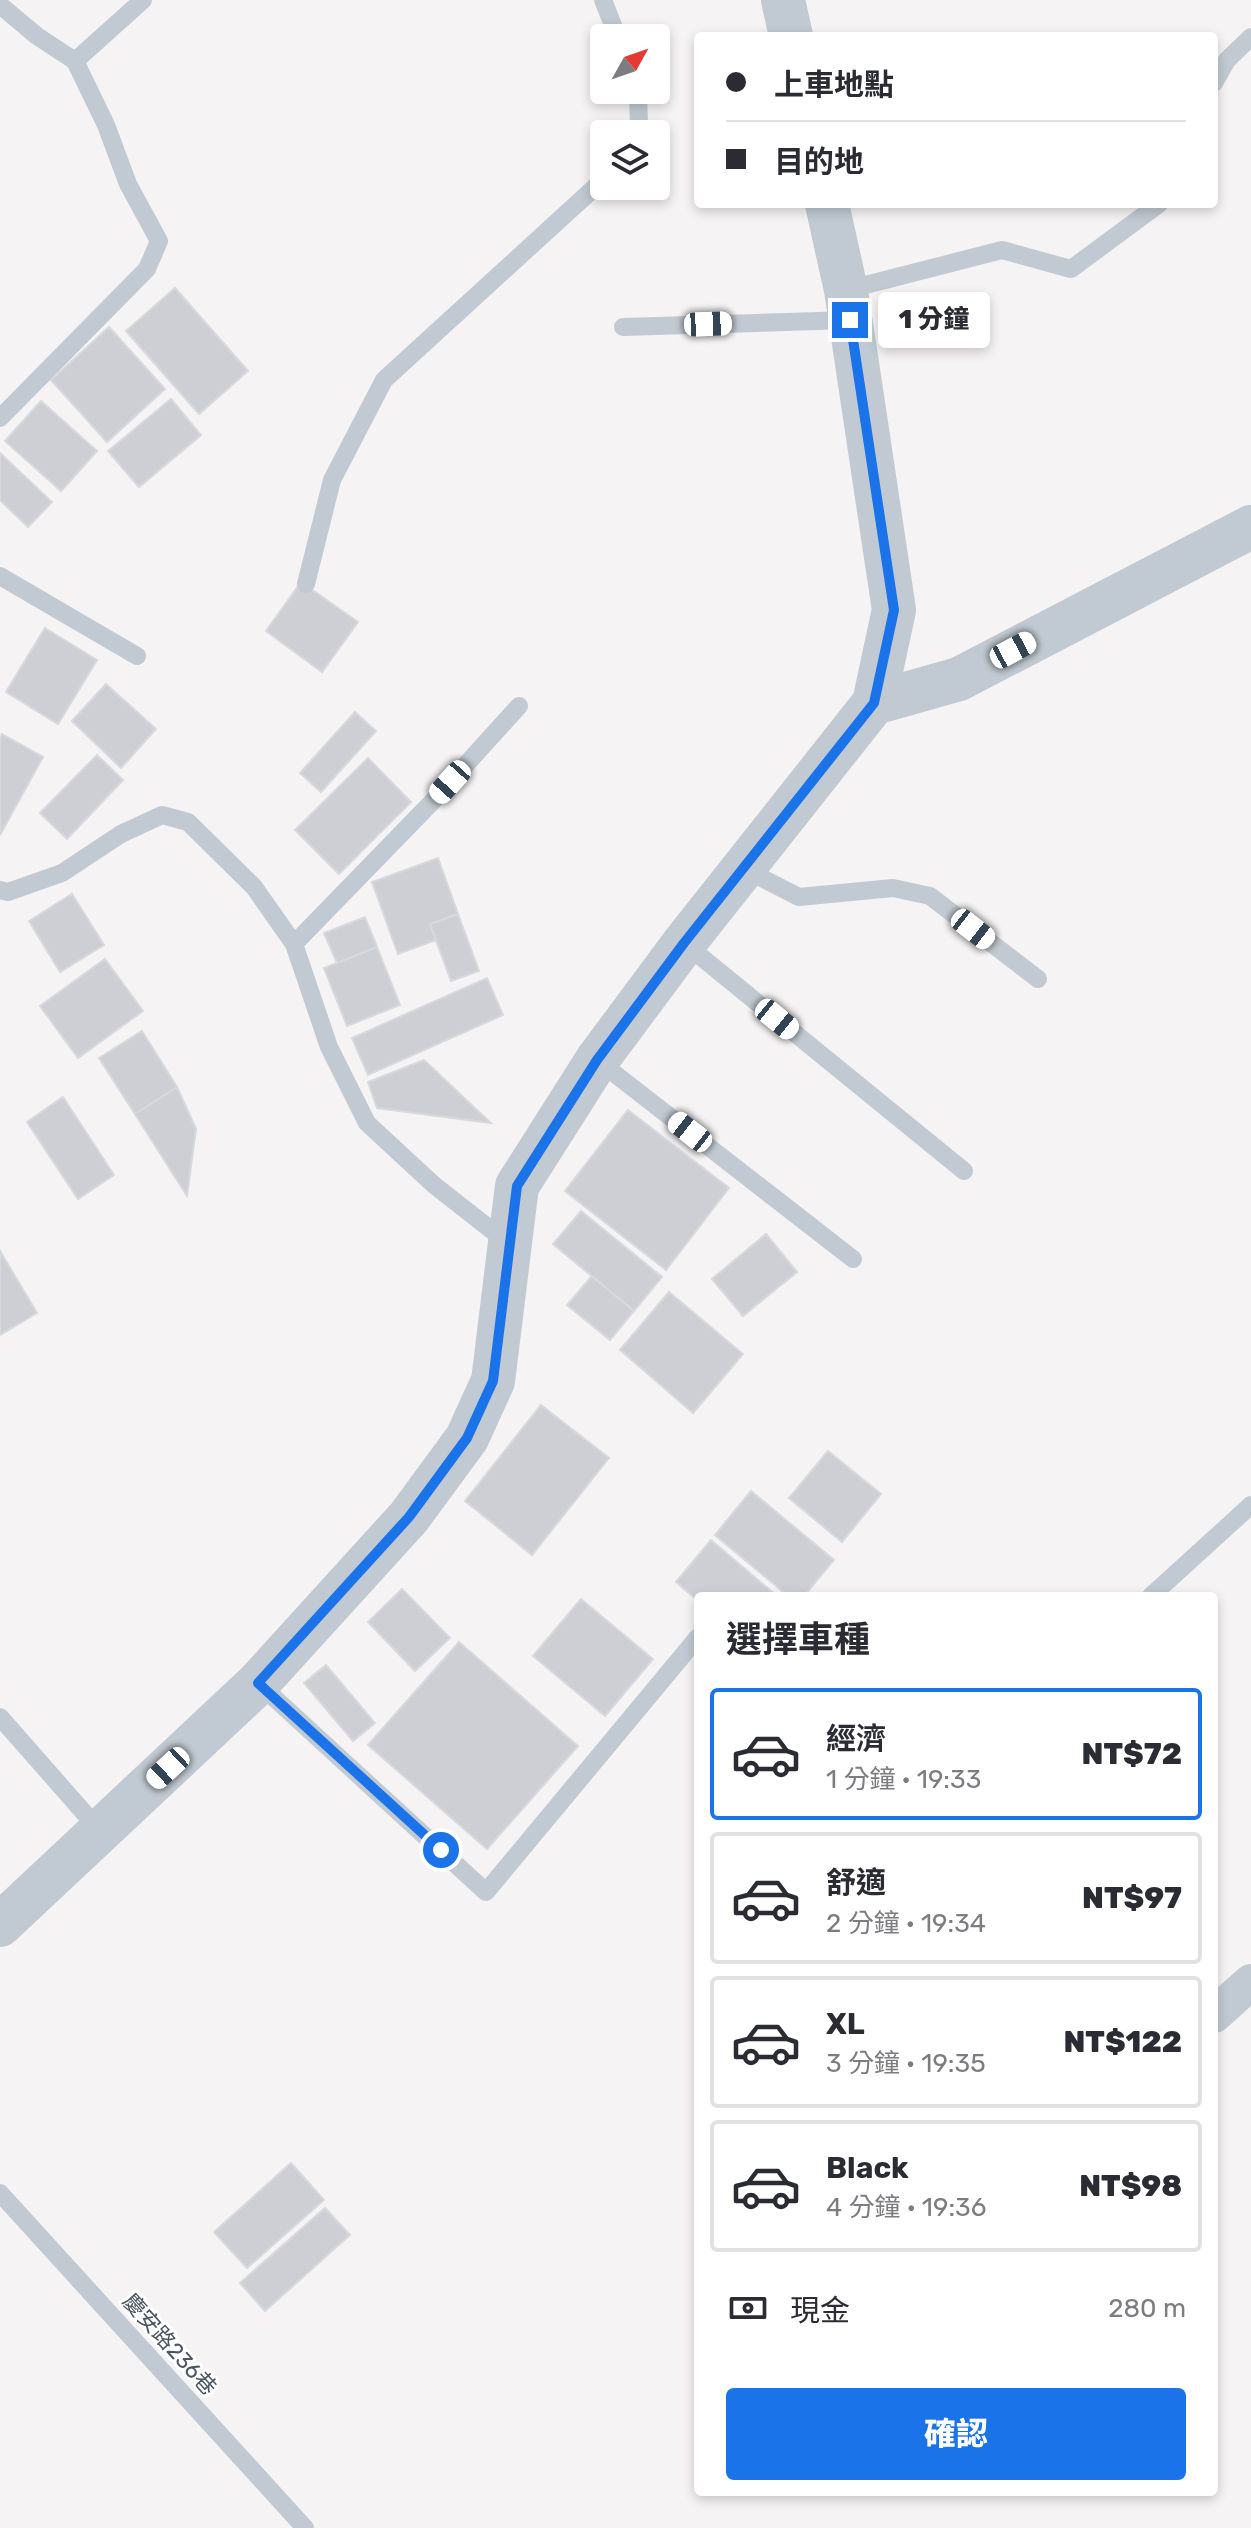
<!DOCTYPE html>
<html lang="zh-TW">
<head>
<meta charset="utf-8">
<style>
  :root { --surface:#fff; --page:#f7f7f7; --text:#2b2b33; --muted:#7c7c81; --line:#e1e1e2; --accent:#1a73e8 }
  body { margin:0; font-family:Rubik,"Noto Sans TC",sans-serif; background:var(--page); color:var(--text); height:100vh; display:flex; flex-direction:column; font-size:30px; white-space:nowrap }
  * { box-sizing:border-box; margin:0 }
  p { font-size:26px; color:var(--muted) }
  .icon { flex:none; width:44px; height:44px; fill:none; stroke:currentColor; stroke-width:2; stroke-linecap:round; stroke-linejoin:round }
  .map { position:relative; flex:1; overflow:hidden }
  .details { position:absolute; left:694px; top:1592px; width:524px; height:904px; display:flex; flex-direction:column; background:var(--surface); border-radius:8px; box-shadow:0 4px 12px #0003 }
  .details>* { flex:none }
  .guide { position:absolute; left:694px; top:32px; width:524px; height:176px; border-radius:8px; box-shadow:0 4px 12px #0003; display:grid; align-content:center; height:176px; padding:0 32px; background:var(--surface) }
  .needle { width:52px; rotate:50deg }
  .fabs { position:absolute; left:590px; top:24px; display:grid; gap:16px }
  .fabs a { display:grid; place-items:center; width:80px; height:80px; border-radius:8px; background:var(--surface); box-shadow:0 4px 12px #0003; font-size:40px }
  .end { position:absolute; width:36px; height:36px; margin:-18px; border:10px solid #1a73e8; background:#fff; box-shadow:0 0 0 4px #fff }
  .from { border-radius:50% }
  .bubble { position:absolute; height:56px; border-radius:8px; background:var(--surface); box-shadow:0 4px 12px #0003; font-size:26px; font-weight:800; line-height:56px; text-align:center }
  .car { position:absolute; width:24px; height:48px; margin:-24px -12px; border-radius:10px; box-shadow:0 0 6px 2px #0007; background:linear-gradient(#fff 24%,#345 0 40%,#fff 0 76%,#345 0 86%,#fff 0) }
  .guide b { display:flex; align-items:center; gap:28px; height:76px; font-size:30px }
  .guide b+b { border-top:2px solid var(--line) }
  .guide i { width:20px; height:20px; background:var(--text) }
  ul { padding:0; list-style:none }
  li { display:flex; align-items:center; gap:24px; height:132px; margin:0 16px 12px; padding:0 16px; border:4px solid var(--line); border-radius:8px }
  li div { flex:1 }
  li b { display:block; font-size:30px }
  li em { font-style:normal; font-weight:800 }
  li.current { border-color:var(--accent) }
  li>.icon { width:72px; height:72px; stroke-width:1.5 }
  h2 { padding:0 32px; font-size:36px; line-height:96px }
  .pay { display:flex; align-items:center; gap:20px; height:88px; padding:0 32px; font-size:30px }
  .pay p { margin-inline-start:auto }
  .primary-button { display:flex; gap:16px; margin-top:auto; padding:16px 32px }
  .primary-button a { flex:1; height:92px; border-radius:8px; background:var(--accent); color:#fff; font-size:32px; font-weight:800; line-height:92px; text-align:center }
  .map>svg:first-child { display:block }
  .building { fill:#cdcfd5; stroke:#d7d9de; stroke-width:2 }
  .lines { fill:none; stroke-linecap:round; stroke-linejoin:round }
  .service { stroke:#c1cad2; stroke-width:18 }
  .minor { stroke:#c1cad2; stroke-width:36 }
  .tertiary { stroke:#c1cad2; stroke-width:44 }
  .route { stroke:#1a73e8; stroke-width:10 }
  .labels { text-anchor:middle; stroke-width:6; stroke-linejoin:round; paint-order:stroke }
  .street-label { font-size:22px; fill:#4a5661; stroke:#fff }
</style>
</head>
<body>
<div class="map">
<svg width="1251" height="2528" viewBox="0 0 1251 2528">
  <rect width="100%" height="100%" fill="#f5f3f3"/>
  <path class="building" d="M175,288L248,371L199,414L126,331Z
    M109,327L165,389L107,442L51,380Z
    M171,399L201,435L139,487L108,451Z
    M41,401L97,451L61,491L5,441Z
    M0,453L52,502L28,527L0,500Z
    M301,582L358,622L322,672L266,631Z
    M45,628L97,660L58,724L6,692Z
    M106,684L156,729L121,768L72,721Z
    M355,712L376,731L321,792L300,773Z
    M2,734L43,757L0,835V738Z
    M97,755L123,780L67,839L40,813Z
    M368,758L411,802L339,874L295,830Z
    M438,858L458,914L430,924L436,940L398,954L372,882Z
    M72,894L104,945L60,972L29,921Z
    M458,914L479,971L451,981L430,924Z
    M365,917L377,947L337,963L324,933Z
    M377,947L400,1005L347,1026L324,968Z
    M105,959L143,1011L78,1058L40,1006Z
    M487,978L503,1015L368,1075L352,1038Z
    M142,1031L177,1087L135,1114L99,1058Z
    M424,1060L491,1123L377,1108L368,1082Z
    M177,1087L196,1129L187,1196L135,1114Z
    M63,1097L114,1175L78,1199L27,1122Z
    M628,1110L729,1188L666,1270L565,1191Z
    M581,1211L662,1277L634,1311L553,1244Z
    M766,1234L797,1272L743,1316L712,1279Z
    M0,1251L37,1313L0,1335Z
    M592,1276L634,1311L610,1340L567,1305Z
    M669,1292L743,1354L693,1413L620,1350Z
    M541,1405L609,1458L532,1555L465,1501Z
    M828,1451L881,1494L842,1542L789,1498Z
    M751,1491L834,1560L804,1596H788L715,1535Z
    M711,1540L777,1596H698V1601L676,1582Z
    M402,1589L450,1638L415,1671L368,1622Z
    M581,1599L653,1659L605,1716L533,1656Z
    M459,1642L578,1746L487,1849L368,1745Z
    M326,1665L375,1723L353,1741L304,1683Z
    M291,2163L324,2200L247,2268L214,2232Z
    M325,2208L350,2235L265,2311L240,2283Z"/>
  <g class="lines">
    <path class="service" d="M603,0L618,38
      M0,5L37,36L75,61
      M1214,83L1227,60L1251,37
      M635,134L639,127L638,90
      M846,290L1002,250L1071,269L1159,204
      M623,327L850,320
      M0,418L147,269L159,241L128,184L106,125L75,61L143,0
      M0,576L137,656
      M306,584L332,480L384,380L604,179
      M742,868L799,897L893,888L930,896L1038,979
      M0,890L8,892L62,873L121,834L162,815L188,822L254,887L294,944L329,1047L367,1123L434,1185L508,1243
      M684,943L964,1171
      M294,944L432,802L519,706
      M597,1060L853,1259
      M1151,1596L1251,1505
      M258,1683L486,1892L698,1637
      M0,1717L101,1832
      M0,2193L305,2528"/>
    <path class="minor" d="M1214,2015L1251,1982"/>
    <path class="tertiary" d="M783,0L791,36
      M874,703L959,679L1251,527
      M0,1925L258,1683L409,1517L467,1438L493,1381L517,1186L597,1060L684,943L874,703L894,610L846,290L827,204"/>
  </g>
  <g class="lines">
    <path class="route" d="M441,1850L258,1683L409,1517L467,1438L493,1381L517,1186L597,1060L684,943L874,703L894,610L850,320"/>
  </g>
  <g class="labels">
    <g class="street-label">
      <text transform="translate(170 2344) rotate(48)" y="8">慶安路236巷</text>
    </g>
  </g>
</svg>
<div class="fabs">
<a><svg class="needle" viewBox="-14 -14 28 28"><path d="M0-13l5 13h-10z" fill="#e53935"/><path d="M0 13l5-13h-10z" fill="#7c7c81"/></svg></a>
<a><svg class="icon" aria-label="layers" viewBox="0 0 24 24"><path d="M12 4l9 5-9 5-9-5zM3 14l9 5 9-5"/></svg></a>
</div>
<i class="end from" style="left:441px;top:1850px"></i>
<i class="end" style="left:850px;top:320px"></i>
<div class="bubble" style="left:878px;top:292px;width:112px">1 分鐘</div>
<i class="car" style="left:708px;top:324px;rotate:88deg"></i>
<i class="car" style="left:1013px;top:650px;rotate:62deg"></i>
<i class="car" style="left:450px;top:782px;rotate:222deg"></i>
<i class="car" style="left:973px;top:929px;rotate:128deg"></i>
<i class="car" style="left:777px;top:1019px;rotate:129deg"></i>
<i class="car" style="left:690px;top:1132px;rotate:308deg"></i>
<i class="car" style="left:168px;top:1768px;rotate:227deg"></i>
<div class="guide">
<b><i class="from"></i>上車地點</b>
<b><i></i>目的地</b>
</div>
<section class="details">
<h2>選擇車種</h2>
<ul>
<li class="current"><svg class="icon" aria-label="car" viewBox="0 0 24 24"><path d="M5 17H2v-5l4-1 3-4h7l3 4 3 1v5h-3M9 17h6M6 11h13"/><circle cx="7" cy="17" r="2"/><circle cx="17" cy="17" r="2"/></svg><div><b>經濟</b><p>1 分鐘 · 19:33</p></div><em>NT$72</em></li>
<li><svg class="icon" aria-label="car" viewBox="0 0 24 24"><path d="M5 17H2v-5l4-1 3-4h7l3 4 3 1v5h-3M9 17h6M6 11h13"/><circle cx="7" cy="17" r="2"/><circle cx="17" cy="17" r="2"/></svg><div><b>舒適</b><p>2 分鐘 · 19:34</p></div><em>NT$97</em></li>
<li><svg class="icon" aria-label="car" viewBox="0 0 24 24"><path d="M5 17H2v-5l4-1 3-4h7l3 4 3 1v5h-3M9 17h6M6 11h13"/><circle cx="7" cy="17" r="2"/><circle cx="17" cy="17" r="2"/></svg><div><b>XL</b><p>3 分鐘 · 19:35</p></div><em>NT$122</em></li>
<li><svg class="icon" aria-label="car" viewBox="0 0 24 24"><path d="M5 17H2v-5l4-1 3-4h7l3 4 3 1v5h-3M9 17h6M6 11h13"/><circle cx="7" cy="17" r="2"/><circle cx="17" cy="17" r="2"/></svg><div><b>Black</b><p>4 分鐘 · 19:36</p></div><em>NT$98</em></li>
</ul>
<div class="pay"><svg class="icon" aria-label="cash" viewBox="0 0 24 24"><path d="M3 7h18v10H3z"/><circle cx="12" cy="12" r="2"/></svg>現金<p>280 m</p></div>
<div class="primary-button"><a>確認</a></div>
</section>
</div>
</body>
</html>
